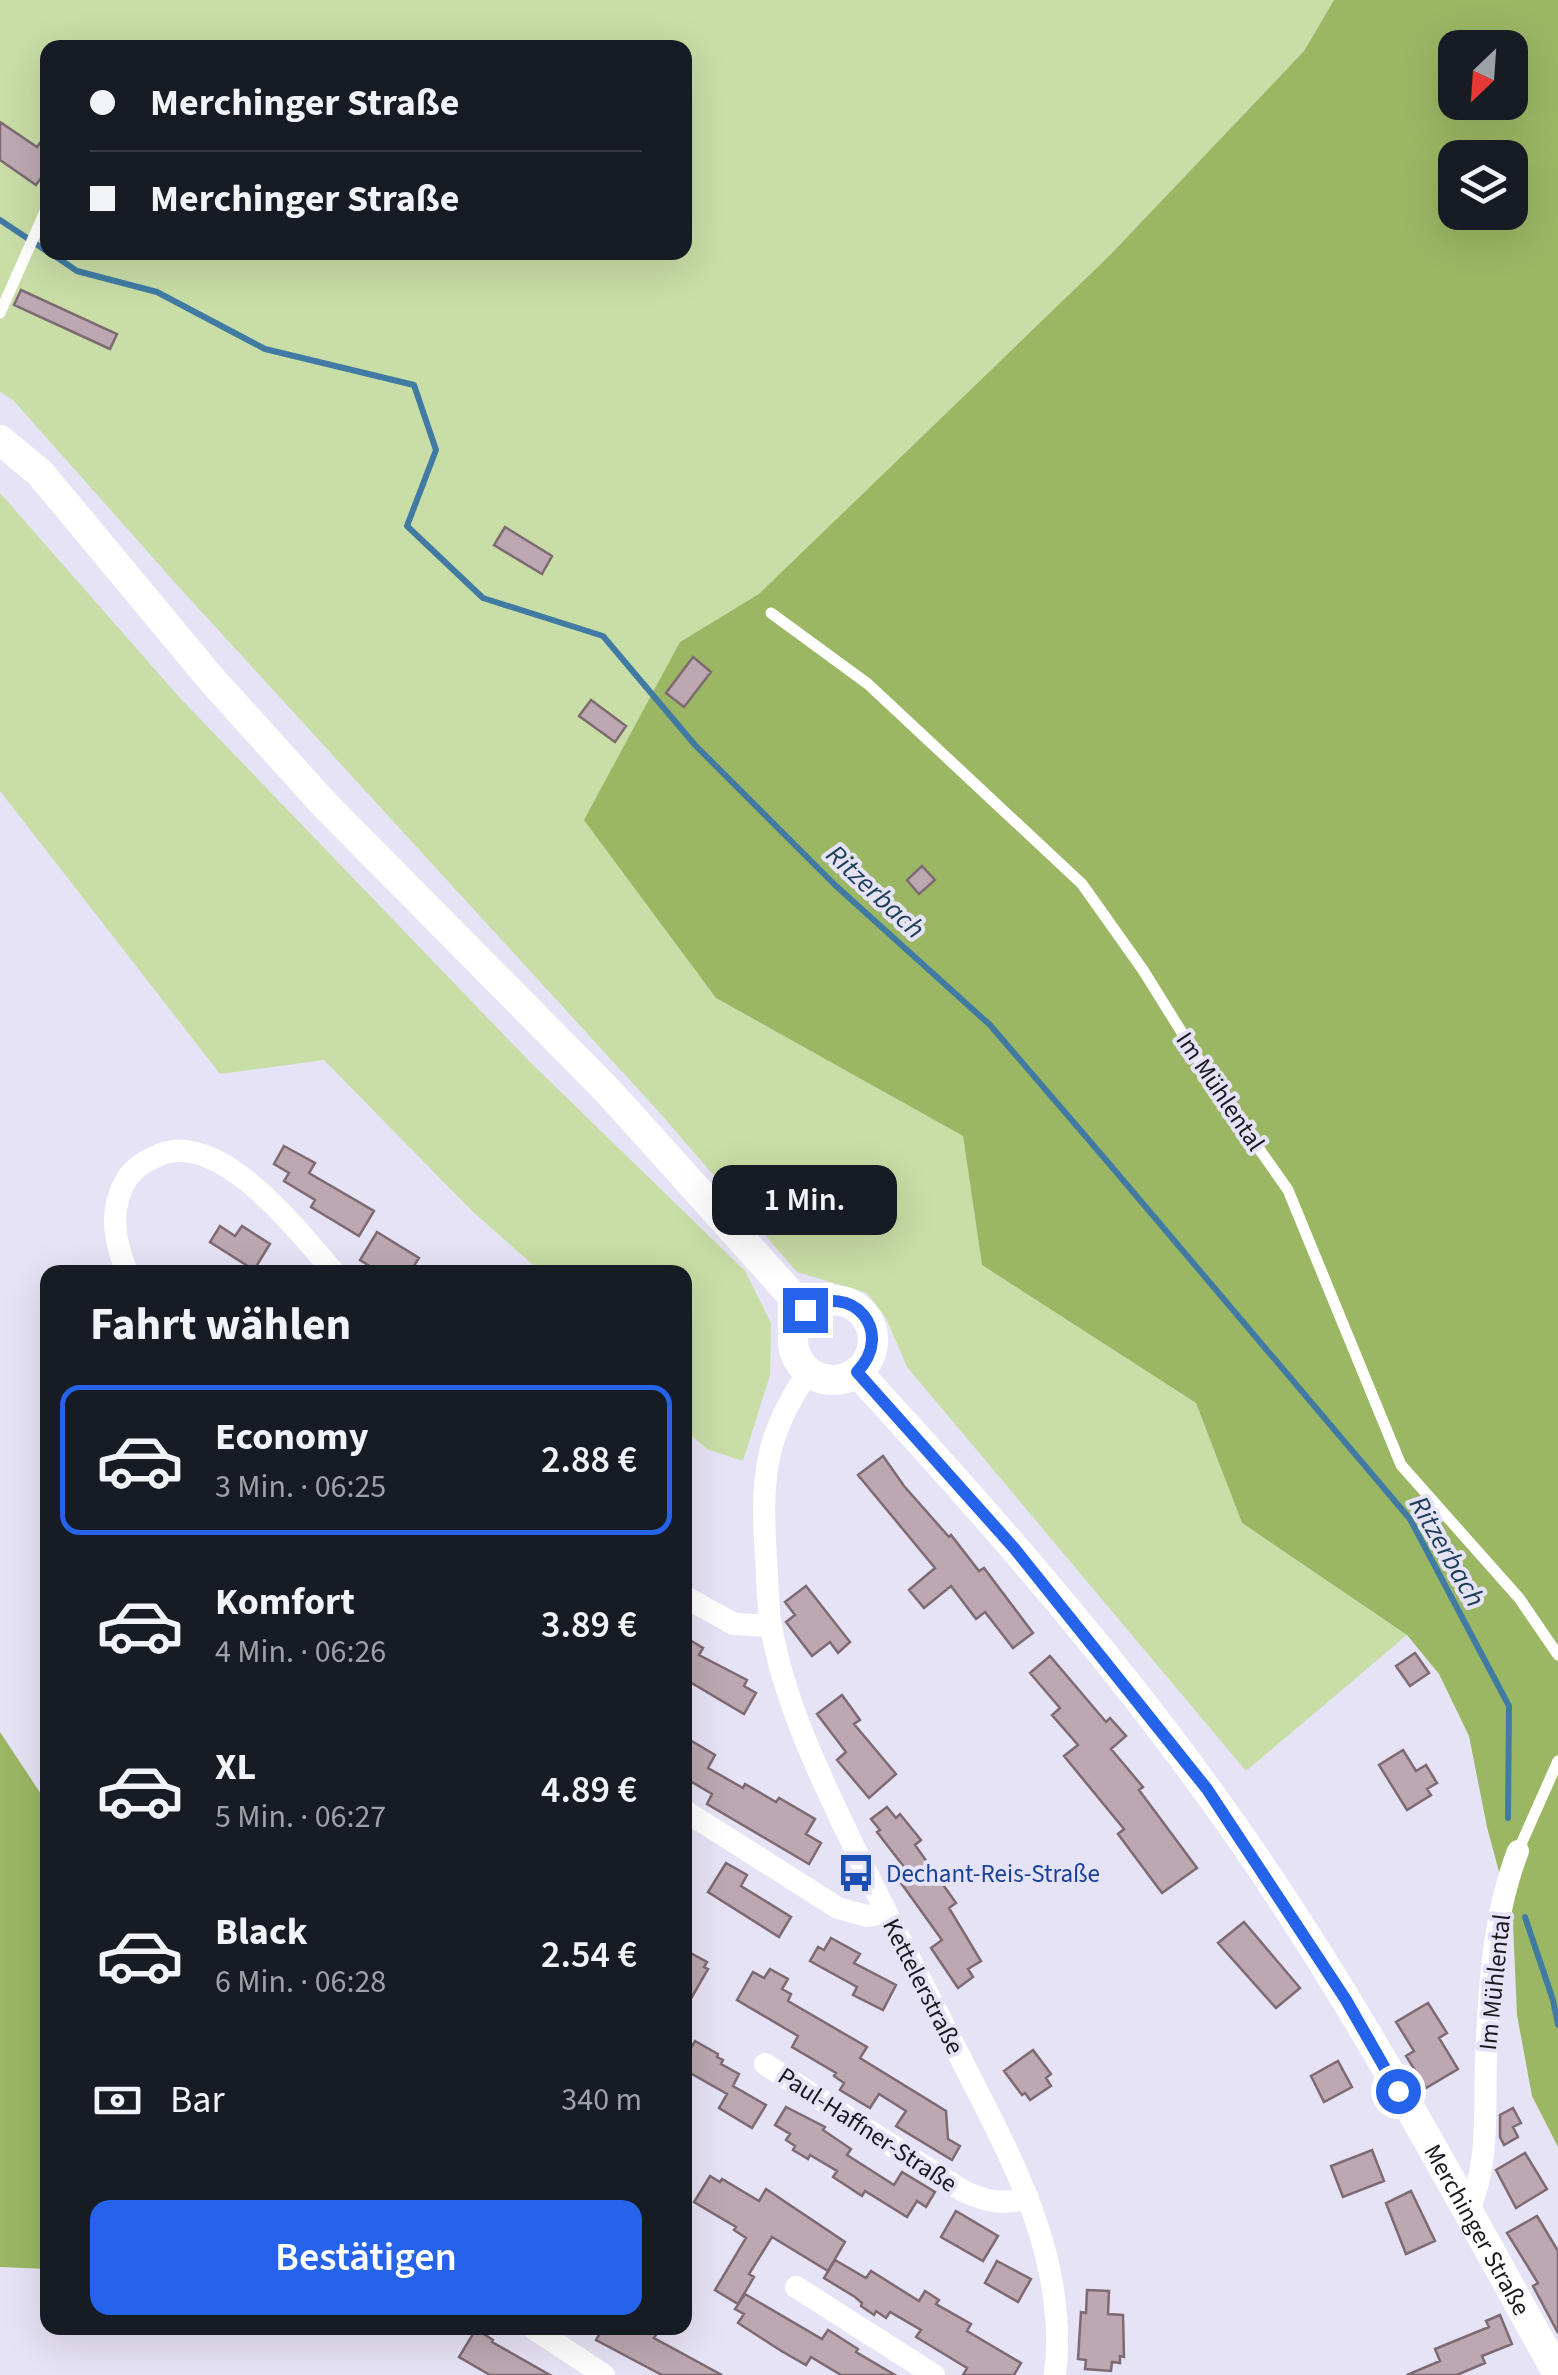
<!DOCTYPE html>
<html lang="de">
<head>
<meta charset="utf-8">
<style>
  :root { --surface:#171b24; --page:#242831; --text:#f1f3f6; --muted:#9ea1a6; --line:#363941; --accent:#2563eb }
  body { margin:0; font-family:"Source Sans 3",sans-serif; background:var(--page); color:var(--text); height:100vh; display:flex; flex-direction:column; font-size:38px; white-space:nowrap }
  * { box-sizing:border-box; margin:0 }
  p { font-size:32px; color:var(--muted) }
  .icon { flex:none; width:55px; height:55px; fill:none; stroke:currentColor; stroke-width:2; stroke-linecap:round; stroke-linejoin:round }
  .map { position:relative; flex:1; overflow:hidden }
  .sheet { position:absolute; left:40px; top:1265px; width:652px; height:1070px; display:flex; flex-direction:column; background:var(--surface); border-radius:20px; box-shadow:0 10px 40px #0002 }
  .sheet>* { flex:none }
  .guide { position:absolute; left:40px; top:40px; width:652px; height:220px; border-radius:20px; box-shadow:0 10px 40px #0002; display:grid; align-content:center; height:220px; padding:0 50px; background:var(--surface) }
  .needle { width:65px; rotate:205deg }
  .fabs { position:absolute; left:1438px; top:30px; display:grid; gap:20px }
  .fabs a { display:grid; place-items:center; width:90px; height:90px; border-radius:20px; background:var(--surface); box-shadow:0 10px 40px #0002; font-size:50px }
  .end { position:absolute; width:45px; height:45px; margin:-22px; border:12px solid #2563eb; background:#fff; box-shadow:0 0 0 5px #fff }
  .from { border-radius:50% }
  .bubble { position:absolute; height:70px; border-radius:20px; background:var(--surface); box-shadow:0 10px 40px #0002; font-size:32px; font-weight:600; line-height:70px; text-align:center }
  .guide b { display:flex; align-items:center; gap:35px; height:95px; font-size:38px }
  .guide b+b { border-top:2px solid var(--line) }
  .guide i { width:25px; height:25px; background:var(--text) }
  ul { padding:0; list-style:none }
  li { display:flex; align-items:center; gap:30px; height:150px; margin:0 20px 15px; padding:0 30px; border:5px solid transparent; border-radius:20px }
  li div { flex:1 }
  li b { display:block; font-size:38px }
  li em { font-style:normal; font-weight:600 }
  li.selected { border-color:var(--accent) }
  li>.icon { width:90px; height:90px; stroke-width:1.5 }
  h2 { padding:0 50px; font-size:45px; line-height:120px }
  .pay { display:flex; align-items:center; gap:25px; height:110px; padding:0 50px; font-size:38px }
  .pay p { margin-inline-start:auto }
  .primary-button { display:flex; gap:20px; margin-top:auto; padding:20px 50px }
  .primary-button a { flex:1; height:115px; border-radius:20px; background:var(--accent); color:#fff; font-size:40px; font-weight:600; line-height:115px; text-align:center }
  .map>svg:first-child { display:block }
  .green { fill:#c9dda6; fill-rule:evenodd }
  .forest { fill:#9bb764; fill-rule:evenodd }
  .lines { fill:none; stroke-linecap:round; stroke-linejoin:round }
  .stream { stroke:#417ba3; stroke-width:6 }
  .building { fill:#bda8b1; stroke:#7d6a72; stroke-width:2.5 }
  .service { stroke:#fff; stroke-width:11 }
  .minor { stroke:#fff; stroke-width:22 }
  .tertiary { stroke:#fff; stroke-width:30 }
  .route { stroke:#2563eb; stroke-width:12 }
  .labels { text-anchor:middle; stroke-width:8; stroke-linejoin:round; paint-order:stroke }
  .street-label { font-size:25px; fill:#1a181f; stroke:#e7e3f6 }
  .transit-label { font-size:25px; fill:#164399; stroke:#e7e3f6; text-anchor:start }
  .water-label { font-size:28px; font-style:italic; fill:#1b3f56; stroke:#e7e3f6 }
</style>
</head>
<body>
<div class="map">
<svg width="1558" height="2375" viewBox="0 0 1558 2375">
  <rect width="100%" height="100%" fill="#e7e3f6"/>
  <path class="green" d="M0,0H1334L1304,51L1109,256L759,595L680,642L716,998L963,1136L982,1265L1196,1403L1242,1523L1407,1635L1246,1771L907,1367L886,1318L867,1293L797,1272L659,1112L178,586L13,400L0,392ZM48,48H685V252H48Z
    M0,493L180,698L530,1062L745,1271L771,1323L770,1375L743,1461L707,1449L685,1430V1272H541L472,1211L324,1060L220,1074L0,791Z"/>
  <path class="forest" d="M1334,0H1558V2147L1532,2096L1517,2015L1513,1924L1487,1827L1469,1736L1439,1674L1407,1635L1242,1523L1196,1403L982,1265L963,1136L716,998L584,820L680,642L759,594L1109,256L1304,51ZM1455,48H1510V102H1455ZM1455,158H1510V212H1455Z
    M0,1732L47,1803V2269L0,2267Z"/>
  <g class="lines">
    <path class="stream" d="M0,220L48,252
      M49,252L77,271L157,292L265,349L414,385L436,450L407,526L483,598L603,636L695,745L835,885L990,1025L1106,1160L1410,1519L1509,1706L1508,1818
      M1525,1917L1553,2000L1558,2025"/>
  </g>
  <path class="building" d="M0,122L37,147L48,132V168L36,185L0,160Z
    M21,290L117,334L110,349L14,305Z
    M505,527L552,556L542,574L494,545Z
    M693,657L711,672L684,707L666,693Z
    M591,700L626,726L615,742L579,716Z
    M922,866L935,880L919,894L907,880Z
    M284,1146L315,1163L309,1173L374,1211L359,1236L311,1207L315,1200L284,1181L289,1173L274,1164Z
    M220,1226L235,1236L242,1226L270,1244L254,1270L210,1242Z
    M377,1232L419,1258L410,1272H379L360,1260Z
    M883,1456L904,1486L949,1537L951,1535L979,1571L984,1568L1033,1633L1013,1648L985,1612L976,1619L951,1586L924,1608L909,1590L935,1568L858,1475Z
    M806,1586L850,1642L838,1653L830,1642L812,1656L786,1622L795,1615L785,1602Z
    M685,1637L703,1648L699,1655L747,1680L744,1686L756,1693L744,1714L685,1679Z
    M1415,1653L1429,1673L1410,1686L1396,1666Z
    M1050,1656L1106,1722L1110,1718L1126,1736L1111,1749L1143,1787L1139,1790L1197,1868L1162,1893L1118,1834L1124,1829L1064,1756L1078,1745L1052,1715L1060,1708L1030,1673Z
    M842,1695L860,1720L854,1724L896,1774L869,1798L837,1760L846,1752L817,1714Z
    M685,1737L715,1755L708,1768L743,1788L745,1784L776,1802L779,1798L815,1819L806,1834L821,1843L809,1864L707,1804L712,1794L685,1778Z
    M1403,1750L1416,1771L1426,1765L1437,1783L1427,1789L1431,1795L1407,1810L1379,1765Z
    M887,1807L896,1818L900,1814L921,1840L915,1845L956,1903L949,1908L981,1961L968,1969L973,1977L958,1988L931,1948L942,1940L901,1883L911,1876L877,1832L880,1830L871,1819Z
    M726,1863L747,1875L741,1886L791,1917L779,1937L708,1892Z
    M1244,1922L1300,1988L1276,2008L1218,1943Z
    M831,1938L860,1954L854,1963L896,1985L883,2010L853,1995L857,1987L810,1961L818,1947L824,1950Z
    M685,1950L707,1962L704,1967L708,1969L685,2009Z
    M770,1969L788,1979L782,1989L791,1994L788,2001L867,2047L860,2058L946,2111L948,2139L960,2146L952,2160L896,2126L906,2111L879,2094L870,2108L840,2090L844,2083L834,2076L836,2073L792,2047L798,2036L737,2000L753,1972L764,1978Z
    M1428,2003L1447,2033L1439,2038L1458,2069L1426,2088L1406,2056L1414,2051L1396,2022Z
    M695,2041L718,2054L717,2057L723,2060L721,2064L739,2074L733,2086L766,2105L752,2128L719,2108L727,2094L685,2070V2058Z
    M1033,2050L1051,2074L1046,2078L1051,2086L1030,2100L1025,2093L1022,2095L1004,2071Z
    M1338,2061L1352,2087L1324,2102L1311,2076Z
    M786,2107L825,2127L823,2130L851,2149L847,2155L894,2185L902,2172L935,2192L926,2207L917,2201L907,2217L865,2191L862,2196L833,2177L837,2171L810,2155L808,2159L793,2150L795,2146L786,2140L790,2134L775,2125Z
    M1513,2108L1521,2123L1513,2127L1518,2137L1504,2145L1500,2137V2115Z
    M1372,2150L1384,2181L1343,2197L1331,2166Z
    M1525,2153L1547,2189L1516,2208L1496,2170Z
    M710,2176L720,2182L722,2179L759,2201L766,2189L845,2242L828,2271L772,2237L749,2274L754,2277L738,2304L715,2290L746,2238L734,2230L736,2227L694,2202Z
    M1411,2191L1435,2241L1406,2254L1386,2203Z
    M956,2211L998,2236L983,2261L941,2237Z
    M1537,2216L1558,2251V2333L1533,2286L1538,2283L1507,2233Z
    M835,2260L866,2278L871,2271L919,2301L925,2291L939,2300L936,2304L971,2324L967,2331L1021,2363L1014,2375H963L967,2368L916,2337L921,2330L890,2312L886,2318L876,2311L874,2315L861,2306L862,2303L855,2297L824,2278Z
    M997,2261L1031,2279L1018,2302L985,2283Z
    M1087,2290L1109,2291L1108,2314L1123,2315L1124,2357L1120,2356V2363L1112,2362L1111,2371L1085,2369L1086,2360L1078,2359L1081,2312L1086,2313Z
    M745,2294L822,2339L828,2330L858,2349L856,2352L895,2375H841L811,2357L806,2365L783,2352L738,2323L744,2314L735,2309Z
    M1500,2315L1512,2344L1482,2356L1485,2363L1457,2375H1407L1440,2361L1435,2349L1489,2327L1486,2321Z
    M603,2328H647L657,2333L654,2338L722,2375H662L596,2340Z
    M476,2329L493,2340L492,2342L550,2375H490L459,2357Z"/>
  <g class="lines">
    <path class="service" d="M0,313L48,205
      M771,613L868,684L1082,884L1143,970L1217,1089L1288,1190L1401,1465L1519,1598L1558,1655
      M1518,1851L1558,1761"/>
    <path class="minor" d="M127,1272C114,1240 108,1209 128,1177C136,1166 147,1160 159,1155C221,1129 298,1232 334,1272
      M809,1372C763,1435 761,1483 766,1558C768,1580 767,1604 771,1626C784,1702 820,1776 853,1845C887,1915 923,1985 959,2055C1010,2156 1069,2257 1055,2375
      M685,1597L734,1624L771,1626
      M685,1811L838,1908L867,1916L886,1913
      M765,2064L963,2191C987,2202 1002,2205 1028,2198
      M1468,2212C1490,2163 1484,2111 1486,2058C1489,1989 1493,1916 1518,1851
      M796,2287L934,2375
      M533,2328L604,2375"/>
    <g class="tertiary">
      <path d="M0,440L40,473L212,680L325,805L608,1091L805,1310"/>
      <circle cx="833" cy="1340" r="40"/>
      <path id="s1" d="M857,1372C979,1505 1101,1643 1207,1790C1341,1973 1448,2176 1558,2374"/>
    </g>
  </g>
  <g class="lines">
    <path class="route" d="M805,1310C852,1280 896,1332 857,1372L1014,1548L1207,1789L1346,2000L1398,2091"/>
  </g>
  <defs>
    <g id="bus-bare" transform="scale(3)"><path d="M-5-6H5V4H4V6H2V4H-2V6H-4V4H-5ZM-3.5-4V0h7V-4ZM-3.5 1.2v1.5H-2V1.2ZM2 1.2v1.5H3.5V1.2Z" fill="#1a4fb4" stroke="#e7e3f6" stroke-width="2.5" paint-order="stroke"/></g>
  </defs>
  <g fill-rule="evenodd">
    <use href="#bus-bare" x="856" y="1873"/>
  </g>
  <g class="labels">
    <g class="street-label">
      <text transform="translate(1221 1091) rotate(56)" y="9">Im Mühlental</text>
      <text transform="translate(1494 1982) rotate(-84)" y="9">Im Mühlental</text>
      <text transform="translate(924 1986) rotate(63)" y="9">Kettelerstraße</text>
      <text transform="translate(868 2129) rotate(33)" y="9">Paul-Haffner-Straße</text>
      <text dy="9" stroke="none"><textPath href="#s1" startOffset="1062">Merchinger Straße</textPath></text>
    </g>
    <g class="transit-label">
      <text x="886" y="1882">Dechant-Reis-Straße</text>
    </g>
    <g class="water-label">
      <text transform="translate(876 891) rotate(43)" y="10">Ritzerbach</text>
      <text transform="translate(1448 1551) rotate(60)" y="10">Ritzerbach</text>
    </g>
  </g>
</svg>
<div class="fabs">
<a><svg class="needle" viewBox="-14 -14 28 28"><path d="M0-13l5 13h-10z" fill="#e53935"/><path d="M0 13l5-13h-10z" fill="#9ea1a6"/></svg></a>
<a><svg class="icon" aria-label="layers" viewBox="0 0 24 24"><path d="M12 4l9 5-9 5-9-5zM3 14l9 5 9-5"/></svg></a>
</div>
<i class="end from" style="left:1398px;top:2091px"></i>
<i class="end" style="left:805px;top:1310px"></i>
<div class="bubble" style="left:712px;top:1165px;width:185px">1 Min.</div>
<div class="guide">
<b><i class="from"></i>Merchinger Straße</b>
<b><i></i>Merchinger Straße</b>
</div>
<section class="sheet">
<h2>Fahrt wählen</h2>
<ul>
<li class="selected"><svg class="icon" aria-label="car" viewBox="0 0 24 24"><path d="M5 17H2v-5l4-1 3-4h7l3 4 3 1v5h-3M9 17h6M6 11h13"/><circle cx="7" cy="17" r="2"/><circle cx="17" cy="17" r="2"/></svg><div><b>Economy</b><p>3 Min. · 06:25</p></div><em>2.88 €</em></li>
<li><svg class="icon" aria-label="car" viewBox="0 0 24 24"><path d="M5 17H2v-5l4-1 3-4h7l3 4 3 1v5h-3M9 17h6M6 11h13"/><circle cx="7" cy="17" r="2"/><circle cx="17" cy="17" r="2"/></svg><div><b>Komfort</b><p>4 Min. · 06:26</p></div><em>3.89 €</em></li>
<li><svg class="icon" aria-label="car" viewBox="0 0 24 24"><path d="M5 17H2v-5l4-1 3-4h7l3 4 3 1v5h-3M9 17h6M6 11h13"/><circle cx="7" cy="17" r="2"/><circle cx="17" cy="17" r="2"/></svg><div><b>XL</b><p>5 Min. · 06:27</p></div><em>4.89 €</em></li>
<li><svg class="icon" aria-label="car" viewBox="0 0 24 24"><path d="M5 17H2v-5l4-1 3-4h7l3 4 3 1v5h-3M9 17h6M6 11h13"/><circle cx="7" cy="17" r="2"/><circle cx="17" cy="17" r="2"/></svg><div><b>Black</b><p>6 Min. · 06:28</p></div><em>2.54 €</em></li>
</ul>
<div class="pay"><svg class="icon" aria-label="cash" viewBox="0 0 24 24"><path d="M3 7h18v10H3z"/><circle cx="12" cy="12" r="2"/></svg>Bar<p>340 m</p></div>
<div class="primary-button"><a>Bestätigen</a></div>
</section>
</div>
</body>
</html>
